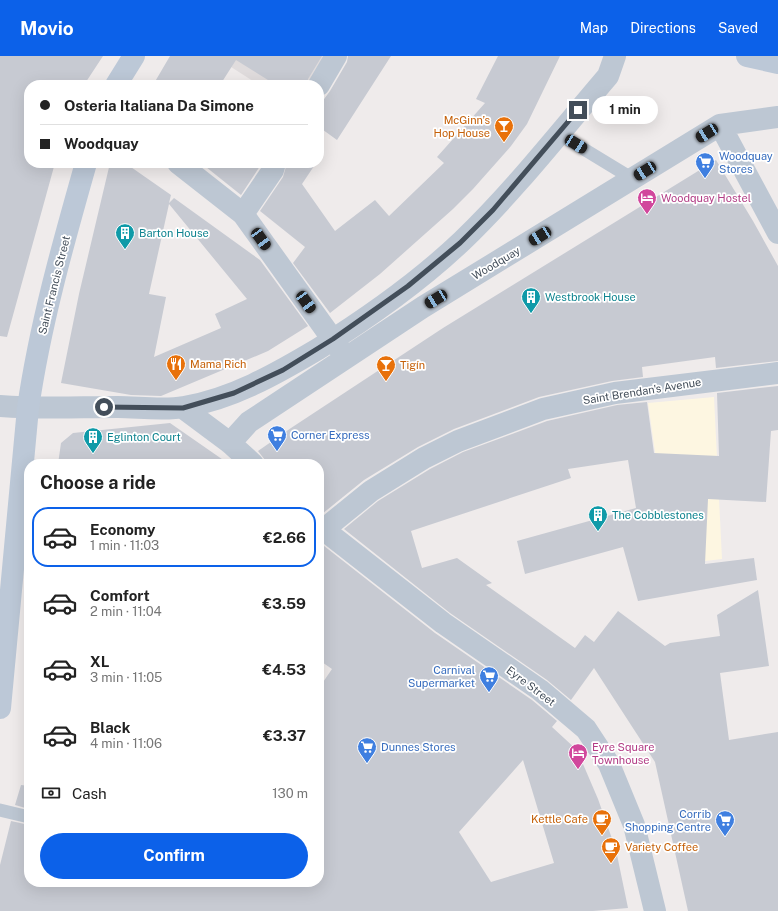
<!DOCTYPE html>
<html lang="en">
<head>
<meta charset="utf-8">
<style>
  :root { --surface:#fff; --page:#f2f2f2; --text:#222; --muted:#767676; --line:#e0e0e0; --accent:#0c61e9 }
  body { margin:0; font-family:"Public Sans",sans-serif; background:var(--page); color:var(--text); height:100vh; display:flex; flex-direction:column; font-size:15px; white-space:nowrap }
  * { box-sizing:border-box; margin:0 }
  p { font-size:13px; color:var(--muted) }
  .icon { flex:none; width:22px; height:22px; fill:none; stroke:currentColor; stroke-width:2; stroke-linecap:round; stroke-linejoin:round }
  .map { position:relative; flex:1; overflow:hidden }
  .drawer { position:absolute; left:24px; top:403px; width:300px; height:428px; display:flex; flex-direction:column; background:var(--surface); border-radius:16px; box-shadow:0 4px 16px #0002 }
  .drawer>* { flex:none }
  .banner { position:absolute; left:24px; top:24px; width:300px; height:88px; border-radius:16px; box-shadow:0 4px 16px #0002; display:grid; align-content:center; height:88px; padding:0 16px; background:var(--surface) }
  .end { position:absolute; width:18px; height:18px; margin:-9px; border:5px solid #434e5a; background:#fff; box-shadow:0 0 0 2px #fff }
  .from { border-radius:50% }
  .bubble { position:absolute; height:28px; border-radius:14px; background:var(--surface); box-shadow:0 4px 16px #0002; font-size:13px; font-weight:700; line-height:28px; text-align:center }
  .car { position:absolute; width:12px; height:24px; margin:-12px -6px; border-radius:5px; box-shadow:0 0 3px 1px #0007; background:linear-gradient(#222 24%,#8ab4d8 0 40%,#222 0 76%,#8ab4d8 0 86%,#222 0) }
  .banner b { display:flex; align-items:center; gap:14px; height:38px; font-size:15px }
  .banner b+b { border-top:1px solid var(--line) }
  .banner i { width:10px; height:10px; background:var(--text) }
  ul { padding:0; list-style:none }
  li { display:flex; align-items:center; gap:12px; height:60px; margin:0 8px 6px; padding:0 8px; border:2px solid transparent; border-radius:16px }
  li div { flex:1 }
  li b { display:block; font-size:15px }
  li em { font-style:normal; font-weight:700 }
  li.current { border-color:var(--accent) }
  li>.icon { width:36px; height:36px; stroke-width:1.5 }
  h2 { padding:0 16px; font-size:18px; line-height:48px }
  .pay { display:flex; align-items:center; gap:10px; height:44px; padding:0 16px; font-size:15px }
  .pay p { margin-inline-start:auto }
  .button { display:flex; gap:8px; margin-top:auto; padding:8px 16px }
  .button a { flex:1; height:46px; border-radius:24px; background:var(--accent); color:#fff; font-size:16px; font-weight:700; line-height:46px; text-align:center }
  header { display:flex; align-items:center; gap:24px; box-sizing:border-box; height:56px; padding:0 20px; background:var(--accent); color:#fff }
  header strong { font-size:19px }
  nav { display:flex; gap:22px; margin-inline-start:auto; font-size:14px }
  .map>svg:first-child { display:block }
  .commercial { fill:#fdf6e1 }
  .education { fill:#e0dcdd }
  .building { fill:#c7cad2; fill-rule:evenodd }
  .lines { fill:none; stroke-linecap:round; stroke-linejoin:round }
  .lane { stroke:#bdc7d3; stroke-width:13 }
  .street { stroke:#bdc7d3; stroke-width:22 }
  .secondary { stroke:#bcc8d7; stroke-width:22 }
  .route { stroke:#434e5a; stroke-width:5 }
  .labels { text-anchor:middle; stroke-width:3.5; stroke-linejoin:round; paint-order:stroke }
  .food-label { font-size:11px; fill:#c56008; stroke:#fff; text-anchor:start }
  .shop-label { font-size:11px; fill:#366cbe; stroke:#fff; text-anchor:start }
  .hotel-label { font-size:11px; fill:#b23c85; stroke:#fff; text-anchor:start }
  .culture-label { font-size:11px; fill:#0d838f; stroke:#fff; text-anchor:start }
  .street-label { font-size:11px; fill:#434e5a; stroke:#fff }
</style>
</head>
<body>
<header>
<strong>Movio</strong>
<nav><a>Map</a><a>Directions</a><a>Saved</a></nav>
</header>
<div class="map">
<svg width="778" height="855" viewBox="0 0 778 855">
  <rect width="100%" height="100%" fill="#efebeb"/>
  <path class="commercial" d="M714,341L722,503L663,510L655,396L648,347Z"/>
  <path class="education" d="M214,0H325L307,29H259Z"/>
  <path class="building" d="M0,0H103L84,29H29V107H55L7,281L0,280Z
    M170,0H322L308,23L307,29H276L236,4L220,29H153Z
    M348,0H391L337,84L319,71V50L330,35L347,6Z
    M498,0H560L527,68L511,90L473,133L453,153L380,218L330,257L293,207L305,191L260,155L283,121L287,107H316L302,128L335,175L375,144L389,160L444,107L437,101L485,47L476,43Z
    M716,104L753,165L778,210V305L716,312L715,301L642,311L643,321L612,325L539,341L454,373L418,391L364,424L322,458H319V408H265V404L258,395L291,372L443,272Z
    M110,107L128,109L171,139L169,147L174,142L260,204L308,270L268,295L161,340L131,339L61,327L79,238ZM169,148L247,243L215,258L221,272L154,301L166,241L149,238Z
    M201,107H262L241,139Z
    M778,330V374L771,375L766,446L708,443L705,508L754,502L757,524L638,545L623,491L525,518L517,485L636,452L628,404L568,413L571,422L411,475L422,512L457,502L492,527L486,529L575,592L585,579L594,586L618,555L665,590L670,587L720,580L717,559L758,534L769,610L720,617L729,684L778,676V855H688L655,706L594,612L571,644L547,624L450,557L344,473L378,445L430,413L463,396L547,365L617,349L647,346L654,397L719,400L717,337Z
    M170,367L229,408H58L61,387L73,377Z
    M319,486L435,577L532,644L557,665L552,671L577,694L598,743L616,794L628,852L593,855H0V809L11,765L29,769V826H319V632L332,613L319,604ZM523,704L554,807L491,826L459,776Z
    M21,729L29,730V753L15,749Z"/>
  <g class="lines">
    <path class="lane" d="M559,78L633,123
      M0,754L29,761"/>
    <path class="street" d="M319,29L336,0
      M720,69L778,177
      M178,107L243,158L341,295
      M243,158L273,114L275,107
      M0,350C39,353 78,351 118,351C137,351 165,355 184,351C232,343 276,318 318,293C366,263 421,224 462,185C515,134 560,76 608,20L615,0
      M183,352L230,387L253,408
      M230,387L249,366L423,251L720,69L778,61
      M319,470L443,567L540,634L586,673L609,708L634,769L655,855
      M323,474L371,435L424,402L458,385L543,353L615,337L778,317"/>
    <path class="secondary" d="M747,0L778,7
      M116,29L134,0
      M0,652L28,352C40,269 63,188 86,107"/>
  </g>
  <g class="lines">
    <path class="route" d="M104,351L183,352L234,337L283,314L333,283L408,230L460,187L493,154L578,54"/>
  </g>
  <defs>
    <g id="bar-pin" transform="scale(1)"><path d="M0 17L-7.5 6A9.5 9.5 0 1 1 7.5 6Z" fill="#e8710a" stroke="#fff"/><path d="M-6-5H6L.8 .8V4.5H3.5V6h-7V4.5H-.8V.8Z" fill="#fff"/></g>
    <g id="supermarket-pin" transform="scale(1)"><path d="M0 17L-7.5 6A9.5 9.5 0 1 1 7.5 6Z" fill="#3f7fe0" stroke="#fff"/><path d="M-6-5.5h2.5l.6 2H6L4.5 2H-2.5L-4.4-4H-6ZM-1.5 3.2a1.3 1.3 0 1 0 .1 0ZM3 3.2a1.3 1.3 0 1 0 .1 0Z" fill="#fff"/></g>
    <g id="hotel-pin" transform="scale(1)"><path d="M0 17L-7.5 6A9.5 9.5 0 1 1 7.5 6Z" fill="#d1479c" stroke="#fff"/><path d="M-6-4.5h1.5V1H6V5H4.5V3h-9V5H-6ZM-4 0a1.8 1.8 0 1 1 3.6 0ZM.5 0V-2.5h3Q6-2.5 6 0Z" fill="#fff"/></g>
    <g id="building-pin" transform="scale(1)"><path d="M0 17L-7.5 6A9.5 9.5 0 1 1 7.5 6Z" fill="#0f9aa8" stroke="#fff"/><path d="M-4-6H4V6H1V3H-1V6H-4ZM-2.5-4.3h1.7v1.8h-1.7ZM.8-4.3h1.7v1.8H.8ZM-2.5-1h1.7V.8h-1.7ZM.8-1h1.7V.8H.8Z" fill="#fff"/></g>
    <g id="restaurant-pin" transform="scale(1)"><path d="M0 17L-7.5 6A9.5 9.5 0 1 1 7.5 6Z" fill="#e8710a" stroke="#fff"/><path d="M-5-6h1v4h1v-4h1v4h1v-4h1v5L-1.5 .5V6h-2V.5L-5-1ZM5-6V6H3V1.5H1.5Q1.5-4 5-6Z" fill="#fff"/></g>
    <g id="cafe-pin" transform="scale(1)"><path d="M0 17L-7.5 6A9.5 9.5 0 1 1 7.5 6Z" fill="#e8710a" stroke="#fff"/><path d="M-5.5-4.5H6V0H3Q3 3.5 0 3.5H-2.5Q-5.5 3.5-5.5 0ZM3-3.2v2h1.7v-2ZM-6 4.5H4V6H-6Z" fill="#fff"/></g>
  </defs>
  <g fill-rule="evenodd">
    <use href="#bar-pin" x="504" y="70"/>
    <use href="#supermarket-pin" x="705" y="106"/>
    <use href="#hotel-pin" x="647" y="142"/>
    <use href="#building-pin" x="125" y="177"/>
    <use href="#building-pin" x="531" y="241"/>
    <use href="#restaurant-pin" x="176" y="308"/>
    <use href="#bar-pin" x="386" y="309"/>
    <use href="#supermarket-pin" x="277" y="379"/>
    <use href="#building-pin" x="93" y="381"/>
    <use href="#building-pin" x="598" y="459"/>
    <use href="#supermarket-pin" x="489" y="620"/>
    <use href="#supermarket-pin" x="367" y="691"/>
    <use href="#hotel-pin" x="578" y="697"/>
    <use href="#cafe-pin" x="602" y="763"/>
    <use href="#supermarket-pin" x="725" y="764"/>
    <use href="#cafe-pin" x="611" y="791"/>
  </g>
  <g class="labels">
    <g class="food-label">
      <text x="490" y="68" text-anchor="end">McGinn’s<tspan x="490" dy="13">Hop House</tspan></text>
      <text x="190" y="312">Mama Rich</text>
      <text x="400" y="313">Tigín</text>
      <text x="588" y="767" text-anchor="end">Kettle Cafe</text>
      <text x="625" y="795">Variety Coffee</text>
    </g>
    <g class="shop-label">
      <text x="719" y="104">Woodquay<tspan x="719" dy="13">Stores</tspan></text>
      <text x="291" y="383">Corner Express</text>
      <text x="475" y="618" text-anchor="end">Carnival<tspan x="475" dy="13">Supermarket</tspan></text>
      <text x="381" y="695">Dunnes Stores</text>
      <text x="711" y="762" text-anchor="end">Corrib<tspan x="711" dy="13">Shopping Centre</tspan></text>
    </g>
    <g class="hotel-label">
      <text x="661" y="146">Woodquay Hostel</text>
      <text x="592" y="695">Eyre Square<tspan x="592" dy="13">Townhouse</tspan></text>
    </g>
    <g class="culture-label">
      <text x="139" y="181">Barton House</text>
      <text x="545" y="245">Westbrook House</text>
      <text x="107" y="385">Eglinton Court</text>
      <text x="612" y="463">The Cobblestones</text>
    </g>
    <g class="street-label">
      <text transform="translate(496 207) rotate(-31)" y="4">Woodquay</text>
      <text transform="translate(54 229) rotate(-76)" y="4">Saint Francis Street</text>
      <text transform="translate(642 335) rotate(-9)" y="4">Saint Brendan's Avenue</text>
      <text transform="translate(531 630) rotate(37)" y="4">Eyre Street</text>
    </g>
  </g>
</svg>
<i class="end from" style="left:104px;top:351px"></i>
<i class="end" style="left:578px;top:54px"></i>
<div class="bubble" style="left:592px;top:40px;width:66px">1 min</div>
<i class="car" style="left:707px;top:77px;rotate:238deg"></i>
<i class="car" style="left:576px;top:88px;rotate:122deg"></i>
<i class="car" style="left:645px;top:115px;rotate:238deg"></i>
<i class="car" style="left:540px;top:180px;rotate:238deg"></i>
<i class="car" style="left:261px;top:183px;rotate:144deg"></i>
<i class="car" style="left:436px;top:243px;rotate:239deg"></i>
<i class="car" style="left:306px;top:246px;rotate:144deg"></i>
<div class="banner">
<b><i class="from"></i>Osteria Italiana Da Simone</b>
<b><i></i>Woodquay</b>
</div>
<section class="drawer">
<h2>Choose a ride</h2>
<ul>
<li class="current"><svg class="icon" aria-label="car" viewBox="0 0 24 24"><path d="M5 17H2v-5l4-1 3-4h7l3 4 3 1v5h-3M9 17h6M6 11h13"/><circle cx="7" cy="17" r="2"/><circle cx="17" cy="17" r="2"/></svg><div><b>Economy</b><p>1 min · 11:03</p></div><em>€2.66</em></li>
<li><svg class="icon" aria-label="car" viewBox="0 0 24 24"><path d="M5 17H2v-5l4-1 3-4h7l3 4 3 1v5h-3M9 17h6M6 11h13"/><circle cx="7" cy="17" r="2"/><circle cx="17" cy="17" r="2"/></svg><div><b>Comfort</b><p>2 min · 11:04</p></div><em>€3.59</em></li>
<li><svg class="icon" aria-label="car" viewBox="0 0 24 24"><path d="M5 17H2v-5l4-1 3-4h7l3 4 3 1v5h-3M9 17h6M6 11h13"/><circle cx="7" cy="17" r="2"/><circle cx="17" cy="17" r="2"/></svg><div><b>XL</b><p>3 min · 11:05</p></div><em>€4.53</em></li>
<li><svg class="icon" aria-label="car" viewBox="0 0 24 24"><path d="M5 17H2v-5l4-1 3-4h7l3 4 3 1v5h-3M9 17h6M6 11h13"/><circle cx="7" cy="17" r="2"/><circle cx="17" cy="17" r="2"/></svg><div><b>Black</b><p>4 min · 11:06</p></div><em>€3.37</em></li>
</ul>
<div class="pay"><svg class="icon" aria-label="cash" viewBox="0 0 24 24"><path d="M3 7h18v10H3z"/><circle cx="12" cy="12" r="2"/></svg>Cash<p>130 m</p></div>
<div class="button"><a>Confirm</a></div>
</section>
</div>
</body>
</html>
